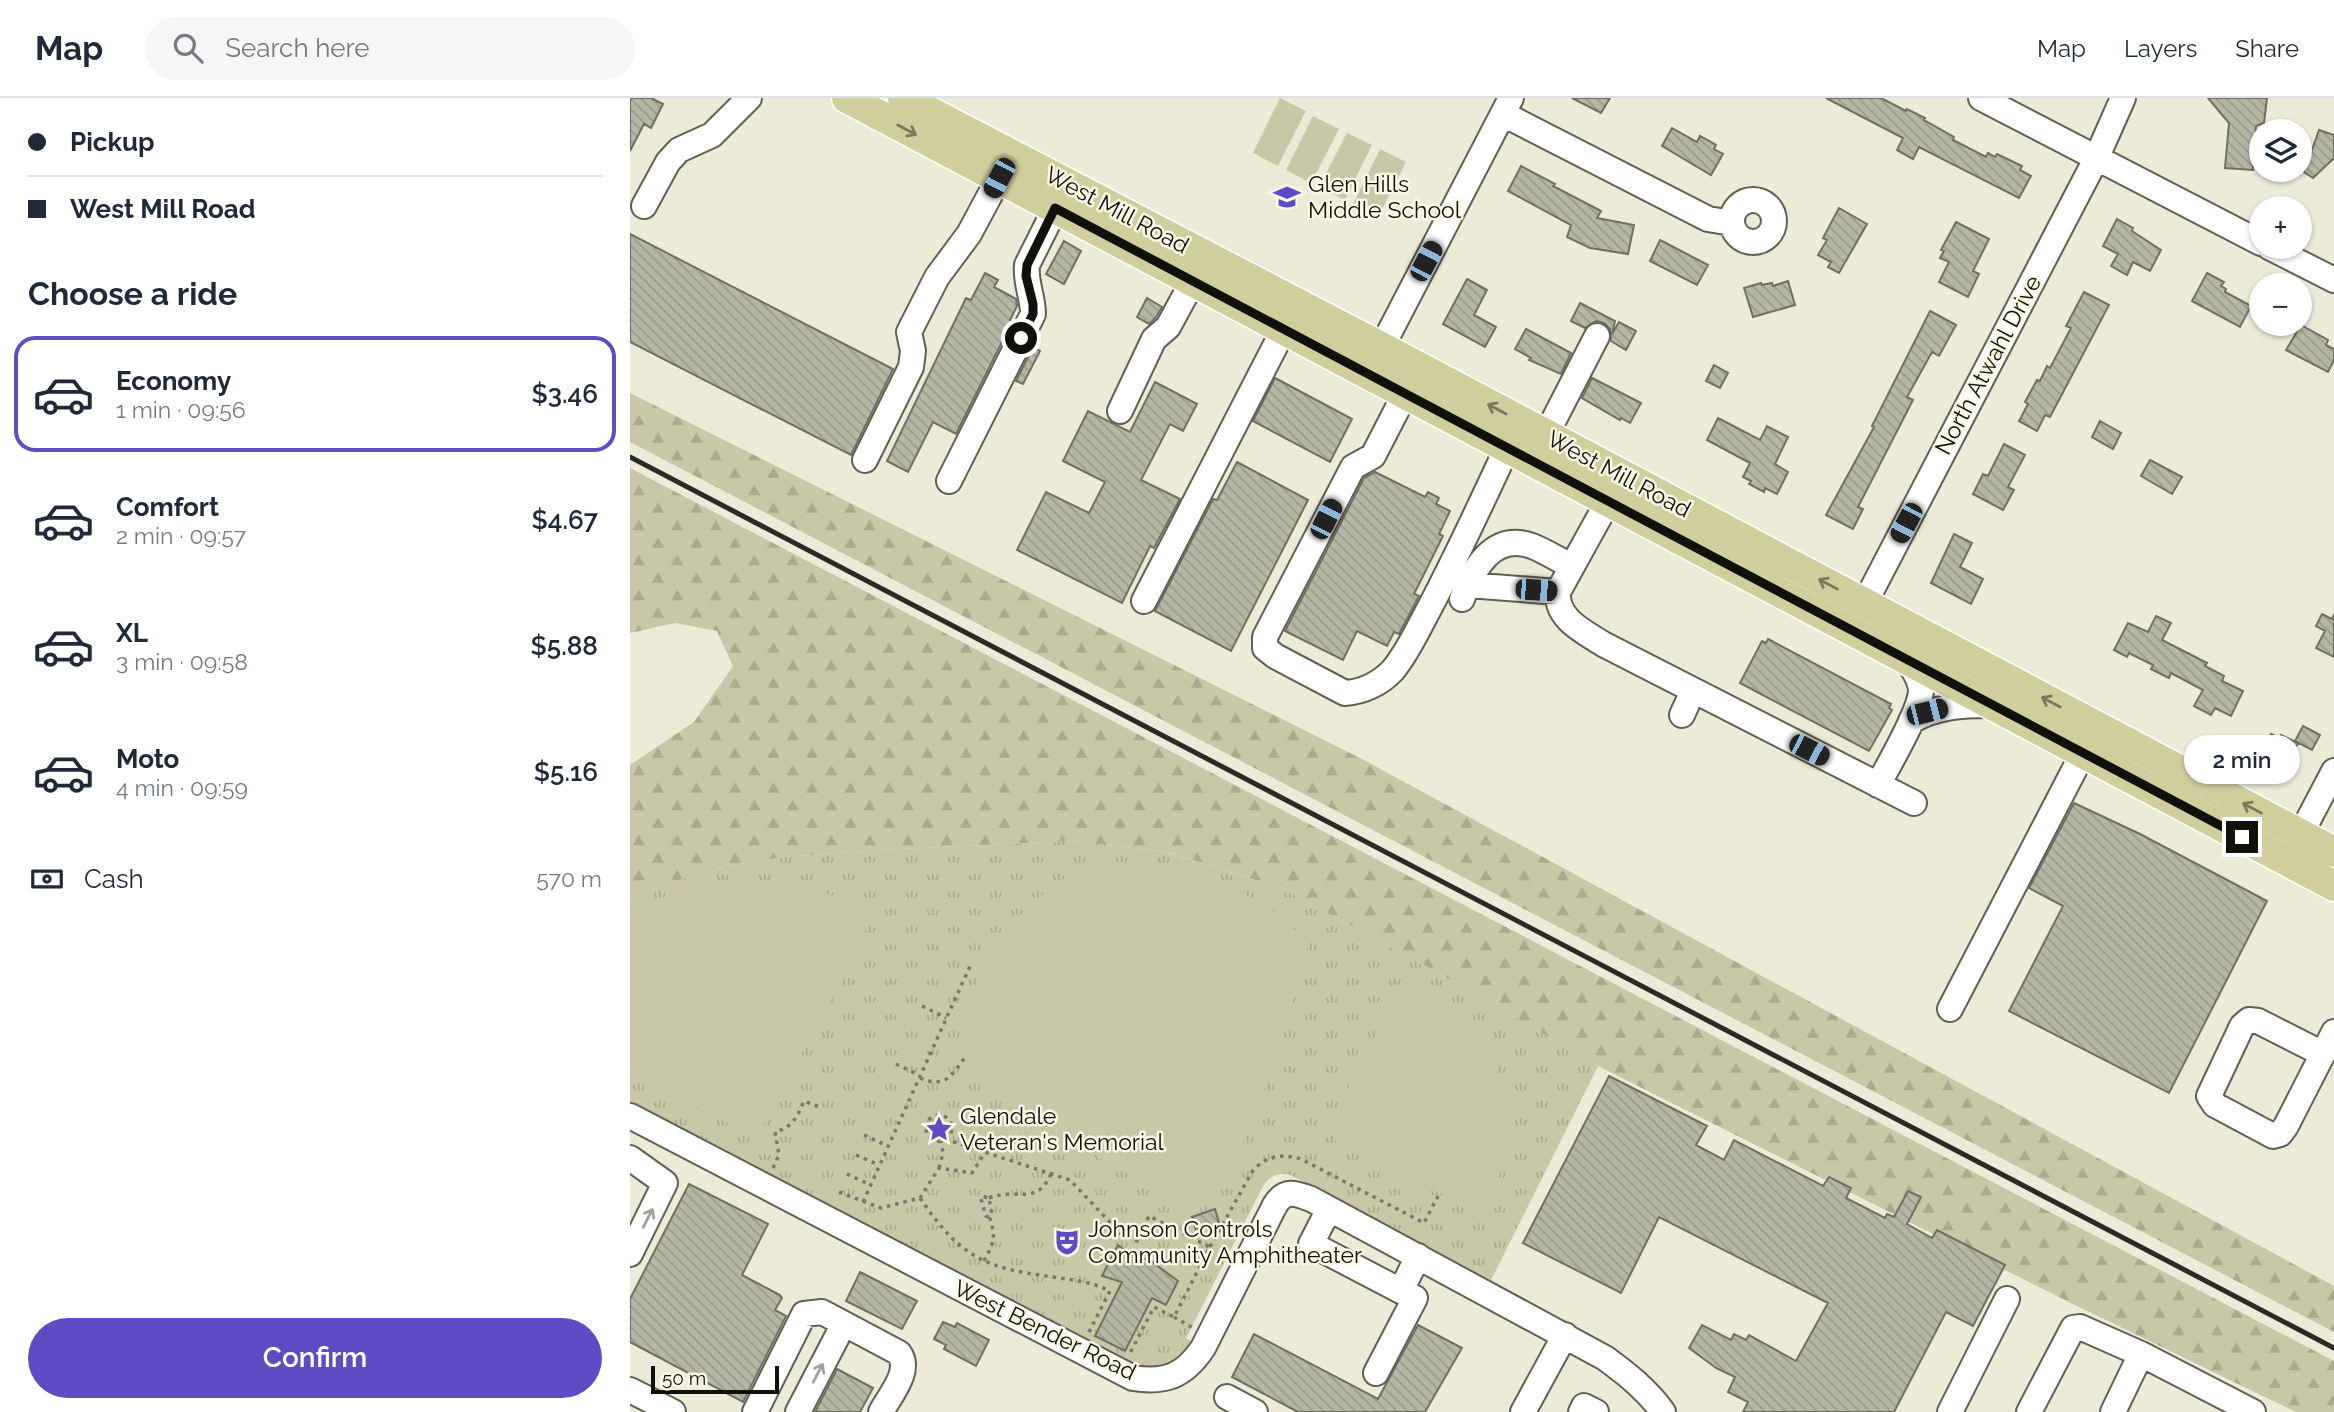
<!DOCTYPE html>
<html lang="en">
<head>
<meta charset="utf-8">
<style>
  :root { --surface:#fff; --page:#f6f6f7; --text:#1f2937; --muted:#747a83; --line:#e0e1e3; --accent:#5f4bc4 }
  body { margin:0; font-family:Raleway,sans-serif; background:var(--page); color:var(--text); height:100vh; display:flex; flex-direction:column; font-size:26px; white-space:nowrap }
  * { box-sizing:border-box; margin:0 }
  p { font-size:23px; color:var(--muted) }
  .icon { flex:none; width:38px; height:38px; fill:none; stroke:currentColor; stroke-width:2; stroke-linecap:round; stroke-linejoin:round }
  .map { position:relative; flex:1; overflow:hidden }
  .panel { display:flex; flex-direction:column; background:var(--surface); width:630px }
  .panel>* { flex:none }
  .hud { display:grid; align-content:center; height:154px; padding:0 28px; background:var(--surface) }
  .controls { position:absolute; left:1619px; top:21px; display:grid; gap:14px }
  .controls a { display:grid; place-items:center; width:63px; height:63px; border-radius:50%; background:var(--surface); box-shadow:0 2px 5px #0004; font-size:35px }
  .scale { position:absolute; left:21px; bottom:18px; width:128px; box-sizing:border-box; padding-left:7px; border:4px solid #11110b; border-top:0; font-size:19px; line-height:24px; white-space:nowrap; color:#11110b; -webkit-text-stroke:5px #f8f8e5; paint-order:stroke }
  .end { position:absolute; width:32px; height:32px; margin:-16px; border:9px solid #11110b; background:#fff; box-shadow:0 0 0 4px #fff }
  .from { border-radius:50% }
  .bubble { position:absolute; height:49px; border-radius:24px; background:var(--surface); box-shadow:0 2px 5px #0004; font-size:23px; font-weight:600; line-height:49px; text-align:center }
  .car { position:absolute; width:21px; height:42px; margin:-21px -10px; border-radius:9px; box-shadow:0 0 5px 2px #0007; background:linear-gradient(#222 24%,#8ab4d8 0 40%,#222 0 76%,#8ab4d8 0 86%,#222 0) }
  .hud b { display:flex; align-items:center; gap:24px; height:66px; font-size:26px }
  .hud b+b { border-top:2px solid var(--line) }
  .hud i { width:18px; height:18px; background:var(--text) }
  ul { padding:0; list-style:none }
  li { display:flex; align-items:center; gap:21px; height:116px; margin:0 14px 10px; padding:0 14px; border:4px solid transparent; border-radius:21px }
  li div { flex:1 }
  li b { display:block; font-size:26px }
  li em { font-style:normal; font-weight:600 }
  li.active { border-color:var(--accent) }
  li>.icon { width:63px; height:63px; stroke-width:1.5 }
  h2 { padding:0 28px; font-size:32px; line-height:84px }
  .pay { display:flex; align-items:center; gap:18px; height:77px; padding:0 28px; font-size:26px }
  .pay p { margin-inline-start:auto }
  .cta { display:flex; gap:14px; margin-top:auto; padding:14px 28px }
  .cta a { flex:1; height:80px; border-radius:42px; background:var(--accent); color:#fff; font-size:28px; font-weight:600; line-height:80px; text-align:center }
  header { display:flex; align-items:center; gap:42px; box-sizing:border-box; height:98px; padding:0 35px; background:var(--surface); border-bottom:2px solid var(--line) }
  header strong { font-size:33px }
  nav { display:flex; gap:38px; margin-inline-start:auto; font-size:24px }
  .search { width:490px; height:63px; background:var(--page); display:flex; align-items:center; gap:18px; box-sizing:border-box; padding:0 24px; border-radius:38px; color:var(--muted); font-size:26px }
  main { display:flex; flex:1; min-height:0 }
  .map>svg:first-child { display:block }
  .forest { fill:url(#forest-firs) }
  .park { fill:url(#park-tufts) }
  .pitch { fill:#c8c7a7 }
  .building { fill:url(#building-back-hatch); stroke:#70705f; stroke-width:2 }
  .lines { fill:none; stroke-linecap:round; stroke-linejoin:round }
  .minor-casing { stroke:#616151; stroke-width:28 }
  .major-casing { stroke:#fff; stroke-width:33 }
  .path { stroke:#78786c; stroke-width:3.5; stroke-dasharray:3.5 5; stroke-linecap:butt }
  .minor { stroke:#fff; stroke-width:24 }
  .major { stroke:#d1ce9e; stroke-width:30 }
  .rail { stroke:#2b2b23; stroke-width:5 }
  .oneway { stroke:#7b795c }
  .oneway2 { stroke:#a0a09d }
  .route { stroke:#11110b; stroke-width:9 }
  .labels { text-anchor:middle; stroke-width:5; stroke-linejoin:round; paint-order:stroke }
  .poi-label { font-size:23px; fill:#11110b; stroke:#f8f8e5; text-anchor:start }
  .street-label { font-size:23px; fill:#11110b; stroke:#f8f8e5 }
</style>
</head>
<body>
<header>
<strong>Map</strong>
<div class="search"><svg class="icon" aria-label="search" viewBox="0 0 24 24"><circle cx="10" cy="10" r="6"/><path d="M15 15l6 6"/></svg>Search here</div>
<nav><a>Map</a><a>Layers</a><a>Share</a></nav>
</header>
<main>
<section class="panel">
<div class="hud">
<b><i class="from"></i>Pickup</b>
<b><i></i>West Mill Road</b>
</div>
<h2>Choose a ride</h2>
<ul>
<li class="active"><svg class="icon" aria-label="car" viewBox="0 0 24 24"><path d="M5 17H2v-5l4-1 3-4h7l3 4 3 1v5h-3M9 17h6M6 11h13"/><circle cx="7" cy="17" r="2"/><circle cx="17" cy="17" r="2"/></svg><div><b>Economy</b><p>1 min · 09:56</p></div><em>$3.46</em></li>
<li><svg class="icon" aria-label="car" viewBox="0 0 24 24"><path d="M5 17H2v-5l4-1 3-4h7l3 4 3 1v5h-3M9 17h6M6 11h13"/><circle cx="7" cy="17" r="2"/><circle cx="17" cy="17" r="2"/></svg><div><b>Comfort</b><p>2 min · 09:57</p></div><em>$4.67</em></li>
<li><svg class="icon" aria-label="car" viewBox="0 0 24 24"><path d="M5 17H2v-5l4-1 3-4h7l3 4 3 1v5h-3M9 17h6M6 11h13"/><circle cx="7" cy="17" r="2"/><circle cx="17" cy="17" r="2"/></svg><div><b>XL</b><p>3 min · 09:58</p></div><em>$5.88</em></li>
<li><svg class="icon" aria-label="car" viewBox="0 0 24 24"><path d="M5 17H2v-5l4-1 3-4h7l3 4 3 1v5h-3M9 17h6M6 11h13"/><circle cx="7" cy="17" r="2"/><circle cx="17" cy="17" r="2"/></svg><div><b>Moto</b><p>4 min · 09:59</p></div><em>$5.16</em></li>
</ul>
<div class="pay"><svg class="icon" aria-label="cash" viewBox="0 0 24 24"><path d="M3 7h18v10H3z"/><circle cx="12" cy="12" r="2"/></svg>Cash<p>570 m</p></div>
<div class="cta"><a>Confirm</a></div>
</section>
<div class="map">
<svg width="1704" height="1314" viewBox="0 0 1704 1314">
  <defs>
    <pattern id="forest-firs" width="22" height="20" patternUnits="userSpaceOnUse" patternTransform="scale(1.75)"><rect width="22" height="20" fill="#c8c7a7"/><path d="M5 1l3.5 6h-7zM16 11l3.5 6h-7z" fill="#abaa8e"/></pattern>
    <pattern id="park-tufts" width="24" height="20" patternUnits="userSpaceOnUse" patternTransform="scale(1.75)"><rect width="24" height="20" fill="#c8c7a7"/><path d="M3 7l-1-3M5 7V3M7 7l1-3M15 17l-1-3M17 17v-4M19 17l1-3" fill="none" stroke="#abaa8e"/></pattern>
    <pattern id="building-back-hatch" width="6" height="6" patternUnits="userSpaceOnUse" patternTransform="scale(1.75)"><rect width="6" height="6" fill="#b6b6a4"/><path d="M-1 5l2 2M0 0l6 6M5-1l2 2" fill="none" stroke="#9b9b8c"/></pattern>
  </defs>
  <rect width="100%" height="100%" fill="#ebebd8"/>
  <path class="forest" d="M0,295L732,661L1704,1188V1234L0,344Z
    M0,370L1704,1263V1314H1666L1445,1207L968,968L803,872L651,790L537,754L442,743L248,752L155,759L97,768L29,788L0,801V667L64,624L103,568L87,533L45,525L0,535Z"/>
  <path class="park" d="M442,743L536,754L651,790L803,872L968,968L861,1182L660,1077C644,1073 637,1080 630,1094L556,1240L564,1245C545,1265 540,1269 512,1270L0,1006V801L29,788L97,768L155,759L248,752Z"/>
  <path class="pitch" d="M650,0L676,13L648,68L623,55Z
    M683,18L709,31L681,85L656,72Z
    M717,35L742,47L715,102L689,89Z
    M750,51L776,64L748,119L723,106Z
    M509,764C555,771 597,783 637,809C652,819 663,834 680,842L626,1020L590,1093L552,1104L472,1062L330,951L335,941L342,903L355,866L376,834L401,805L430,783L464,765Z
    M104,782C160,783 193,790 244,816L132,1031L118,1036L0,974V813C34,796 66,787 104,782Z
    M784,885C871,926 901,1026 856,1109L802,1093L705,1042L700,1026L750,929Z"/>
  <path class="building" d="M0,0H21L33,6L21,30L14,26L0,53Z
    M942,0H980L971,15Z
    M1196,0H1251L1276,13L1277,11L1295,20L1294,22L1324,39L1323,42L1356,59L1358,55L1365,59L1367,56L1392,68L1390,72L1401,78L1389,100L1289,49L1283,61L1267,52L1273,40Z
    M1578,0H1637L1634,25L1626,28L1623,72L1595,70L1599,25Z
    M1042,30L1067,44L1070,38L1086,47L1084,51L1093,56L1081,77L1032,48Z
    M1689,32L1704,37V60L1683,80L1674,74L1670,64L1682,52Z
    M891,68L925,86L923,88L971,113L967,120L1004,127L998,156L960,150L937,139L941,127L878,93Z
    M1209,110L1237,126L1209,175L1198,169L1201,164L1188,157L1197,142L1193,140Z
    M1487,121L1503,130L1502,133L1531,152L1520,173L1503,164L1497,177L1481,168L1488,156L1473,148Z
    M1326,124L1359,141L1343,173L1349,176L1338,199L1309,184L1319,164L1310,160L1314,153L1311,152Z
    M0,136L263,271L221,357L0,244Z
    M1030,142L1078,167L1067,187L1020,163Z
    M434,143L451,153L434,186L416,176Z
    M355,175L368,182L364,189L386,201L387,208L380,222L382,224L326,336L303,324L278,374L257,363L336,200L341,202Z
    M1577,175L1594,184L1591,188L1596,191L1595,194L1621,208L1610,229L1562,203Z
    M837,181L857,192L844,217L866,229L855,249L813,226Z
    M1158,183L1165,207L1123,219L1114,190L1131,185L1132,187L1142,185L1143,188Z
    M1454,194L1479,207L1420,319L1415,317L1407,333L1389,323L1398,306L1395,304L1407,282L1410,283L1417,268L1420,270L1441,230L1436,228Z
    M517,200L532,209L526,219L519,226L507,219Z
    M950,205L985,223L982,236L989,224L1006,233L996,252L981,243L980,231L974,225L966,223L955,230L941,223Z
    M1300,213L1326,227L1309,258L1302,254L1277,299L1283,302L1228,409L1233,411L1223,431L1196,417L1244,329L1242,328Z
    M1671,227L1698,242L1696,247L1704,251V262L1698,274L1656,252Z
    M896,231L941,255L931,276L899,262L901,260L885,251Z
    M403,249L410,253L393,286L386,283Z
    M1084,267L1098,275L1090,290L1076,283Z
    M645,280L722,321L700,364L623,323Z
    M962,280L1011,305L1000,325L991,320L990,322L952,300Z
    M525,284L567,306L553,333L540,326L511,382L550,401L524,450L520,448L492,505L387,452L416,394L459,415L475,384L433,363L458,313L500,334Z
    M1088,320L1130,342L1137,328L1158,339L1145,366L1158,374L1147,396L1135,390L1134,394L1119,386L1121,383L1113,379L1120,365L1077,342Z
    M1470,323L1491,335L1483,351L1462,339Z
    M1374,346L1395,357L1378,389L1384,392L1373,412L1343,396L1353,376L1358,378Z
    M1520,362L1552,379L1542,396L1511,378Z
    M607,364L678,402L601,553L525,513L583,401L587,402Z
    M745,374L795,399L798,394L809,400L806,406L820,413L809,436L813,438L784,496L789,498L769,536L764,534L757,548L727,533L713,562L655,533L734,380Z
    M1324,436L1342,445L1330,469L1353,481L1341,506L1301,485Z
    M1692,516L1702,521L1704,516V559L1686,550L1695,533L1686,528Z
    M1526,518L1541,525L1532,542L1577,565L1575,568L1594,578L1592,583L1613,593L1601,618L1585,610L1581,617L1564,608L1573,592L1541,575L1539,580L1521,571L1523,567L1499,555L1497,559L1484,552L1498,525L1518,534Z
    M1138,541L1261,606L1259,610L1262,612L1239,653L1110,585L1132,543L1136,545Z
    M1673,628L1690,637L1682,652L1665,643Z
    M1641,636L1650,640L1651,637L1668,645L1657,668L1647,665L1645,670L1628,661Z
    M1444,705L1510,736L1637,803L1539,995L1379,913L1433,808L1399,790Z
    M979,978L1077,1028L1066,1047L1094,1062L1104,1042L1193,1088L1199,1079L1221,1090L1216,1100L1255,1120L1257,1116L1264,1119L1278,1093L1291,1099L1277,1126L1302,1140L1307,1132L1375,1167L1343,1228L1316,1214L1264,1314H1113L1118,1304L1098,1294L1105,1279L1086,1270L1059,1250L1072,1227L1101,1242L1104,1236L1116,1242L1119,1237L1166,1263L1198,1205L1029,1119L991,1195L893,1145Z
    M59,1086L138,1126L112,1177L150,1197L152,1200L145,1212L156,1218L113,1304L0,1244V1201Z
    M585,1111L589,1125L566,1132L562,1119Z
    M488,1147L498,1155L521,1163L548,1183L536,1207L522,1200L495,1253L465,1238L492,1184L472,1178Z
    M230,1174L287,1203L272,1231L216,1203Z
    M313,1224L325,1229L327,1225L359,1242L346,1268L314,1251L316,1247L304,1241Z
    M788,1227L832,1250L795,1314H668L602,1279L624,1236L748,1301Z
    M207,1271L243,1290L230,1314H185Z"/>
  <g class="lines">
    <g class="minor-casing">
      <path id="minor" d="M1351,0L1631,145
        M873,16L1078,121L1102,125
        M1102 123a21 21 0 1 1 42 0a21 21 0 1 1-42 0Z
        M14,108L38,64L49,52L82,37L119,0
        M1639,149L1704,182
        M743,266L881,0
        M775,296L743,358L723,369L635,539V550L645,558L715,595C733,594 751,585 763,572C778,554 788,531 799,511C827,458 852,404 877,350
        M490,313L524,241L538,229L563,183
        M916,337L967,238
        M235,362L281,269L283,253L279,234L307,179L339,136L369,80
        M992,378L928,494C926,521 953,533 973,546L1284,705
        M319,383L403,216C403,199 395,184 397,167L434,93
        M838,487L928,494
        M832,501C843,471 863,434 902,448C915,453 929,462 941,468
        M514,503L654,231
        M1226,522L1466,61L1493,0
        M1052,617L1063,593
        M1281,623C1307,608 1332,607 1362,607
        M1248,687C1259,666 1290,614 1291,593C1291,582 1283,571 1278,563
        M1662,753L1704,673
        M1320,911L1453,655
        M1693,956L1628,923L1619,922L1612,928L1579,998L1585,1007L1643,1038L1650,1036L1656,1028L1704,934
        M0,1018L503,1280C536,1285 554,1278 573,1250L645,1107C655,1091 665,1095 681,1101L975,1260C997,1276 1017,1292 1033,1314
        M0,1060L35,1085L0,1156
        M699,1111L681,1146L771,1193
        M746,1275L785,1200L771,1193L788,1158
        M0,1292L43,1314
        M597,1299L625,1314
        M125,1314L174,1216L192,1214L269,1255C282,1273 260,1297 251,1314
        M168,1314L209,1235L216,1227
        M893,1314L935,1237
        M951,1314L954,1308L966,1314
        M1320,1314L1377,1201
        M1399,1314L1443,1230L1450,1229L1511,1256L1623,1314
        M1483,1314L1511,1256"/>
    </g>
    <g class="major-casing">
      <path id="major" d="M217,0L1704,788
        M273,0L751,249L1704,754"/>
    </g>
    <path class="path" d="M292,908L316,920
      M266,966L289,977
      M290,980C317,991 321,977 337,957
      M296 1030a13 13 0 1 1 26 0a13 13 0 1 1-26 0Z
      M234,1037L258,1048
      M315,1041L440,1082L490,1135L507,1143L519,1118L580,1149L544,1219L524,1209L499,1257
      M226,1057L249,1067
      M143,1070L149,1057L145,1034C163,1029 167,1019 174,1003L192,1010
      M309,1070L313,1055L311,1043
      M217,1076L241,1087
      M209,1094L251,1110L290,1100L309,1070L342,1075L354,1056
      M290,1100C330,1159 354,1170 423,1179C444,1182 462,1184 480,1193L458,1236
      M359,1100C387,1089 406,1109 421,1076
      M233,1104L341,866
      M580,1149L622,1074C635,1058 651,1055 671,1061L794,1125L808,1098
      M354,1163C364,1144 366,1141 360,1120L362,1116L359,1100L352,1098L351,1101L356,1118L360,1120
      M544,1219L563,1230"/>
    <use href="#minor" class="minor"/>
    <use href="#major" class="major"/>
    <path class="rail" d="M0,359L1704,1250"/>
  </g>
  <defs><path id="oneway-shaft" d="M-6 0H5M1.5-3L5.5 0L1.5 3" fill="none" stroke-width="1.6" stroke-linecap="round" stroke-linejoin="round" transform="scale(1.75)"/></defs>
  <g class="oneway">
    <use href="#oneway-shaft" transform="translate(277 32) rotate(28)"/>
    <use href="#oneway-shaft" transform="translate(867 311) rotate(-152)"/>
    <use href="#oneway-shaft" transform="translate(1198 486) rotate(-152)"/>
    <use href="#oneway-shaft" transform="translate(1421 604) rotate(-152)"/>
    <use href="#oneway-shaft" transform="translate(1622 710) rotate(-152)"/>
  </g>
  <g class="oneway2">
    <use href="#oneway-shaft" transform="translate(18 1120) rotate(-63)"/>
    <use href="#oneway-shaft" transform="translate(188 1275) rotate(-62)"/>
  </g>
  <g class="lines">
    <path class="route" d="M391,240L403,216V206L396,178L397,167L425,110L1612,739"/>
  </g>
  <defs>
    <g id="school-bare" transform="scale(2.1)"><path d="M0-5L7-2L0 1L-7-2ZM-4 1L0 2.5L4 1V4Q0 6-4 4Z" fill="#5f4bc4" stroke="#f8f8e5" stroke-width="2.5" paint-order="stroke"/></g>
    <g id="sight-bare" transform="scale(2.1)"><path d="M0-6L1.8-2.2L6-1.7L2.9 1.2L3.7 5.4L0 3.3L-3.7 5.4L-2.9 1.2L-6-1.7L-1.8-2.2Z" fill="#5f4bc4" stroke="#f8f8e5" stroke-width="2.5" paint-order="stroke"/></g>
    <g id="theatre-bare" transform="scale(2.1)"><path d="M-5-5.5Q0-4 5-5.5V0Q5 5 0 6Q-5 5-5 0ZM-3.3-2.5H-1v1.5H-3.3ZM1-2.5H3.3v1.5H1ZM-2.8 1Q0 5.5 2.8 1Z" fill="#5f4bc4" stroke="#f8f8e5" stroke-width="2.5" paint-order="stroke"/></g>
  </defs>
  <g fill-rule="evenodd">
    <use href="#school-bare" x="657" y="99"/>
    <use href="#sight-bare" x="309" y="1031"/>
    <use href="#theatre-bare" x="437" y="1144"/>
  </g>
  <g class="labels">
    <g class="poi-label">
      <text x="678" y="94">Glen Hills<tspan x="678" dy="26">Middle School</tspan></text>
      <text x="330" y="1026">Glendale<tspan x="330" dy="26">Veteran's Memorial</tspan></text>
      <text x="458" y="1139">Johnson Controls<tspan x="458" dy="26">Community Amphitheater</tspan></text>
    </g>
    <g class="street-label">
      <text transform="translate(487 112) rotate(28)" y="8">West Mill Road</text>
      <text transform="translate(1358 267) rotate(-62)" y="8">North Atwahl Drive</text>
      <text transform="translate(989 376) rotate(28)" y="8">West Mill Road</text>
      <text transform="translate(415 1232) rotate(26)" y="8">West Bender Road</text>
    </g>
  </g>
</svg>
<div class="controls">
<a><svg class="icon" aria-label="layers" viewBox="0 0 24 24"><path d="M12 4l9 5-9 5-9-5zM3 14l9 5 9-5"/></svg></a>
<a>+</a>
<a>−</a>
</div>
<div class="scale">50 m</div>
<i class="end from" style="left:391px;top:240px"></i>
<i class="end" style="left:1612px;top:739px"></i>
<div class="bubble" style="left:1554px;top:637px;width:116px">2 min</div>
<i class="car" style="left:369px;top:80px;rotate:208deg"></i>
<i class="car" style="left:796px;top:163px;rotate:28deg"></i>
<i class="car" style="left:696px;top:421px;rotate:27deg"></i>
<i class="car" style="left:1276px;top:425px;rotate:208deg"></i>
<i class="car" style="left:906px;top:492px;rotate:94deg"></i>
<i class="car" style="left:1297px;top:614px;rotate:76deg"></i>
<i class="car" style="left:1179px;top:652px;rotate:117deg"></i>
</div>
</main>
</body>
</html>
